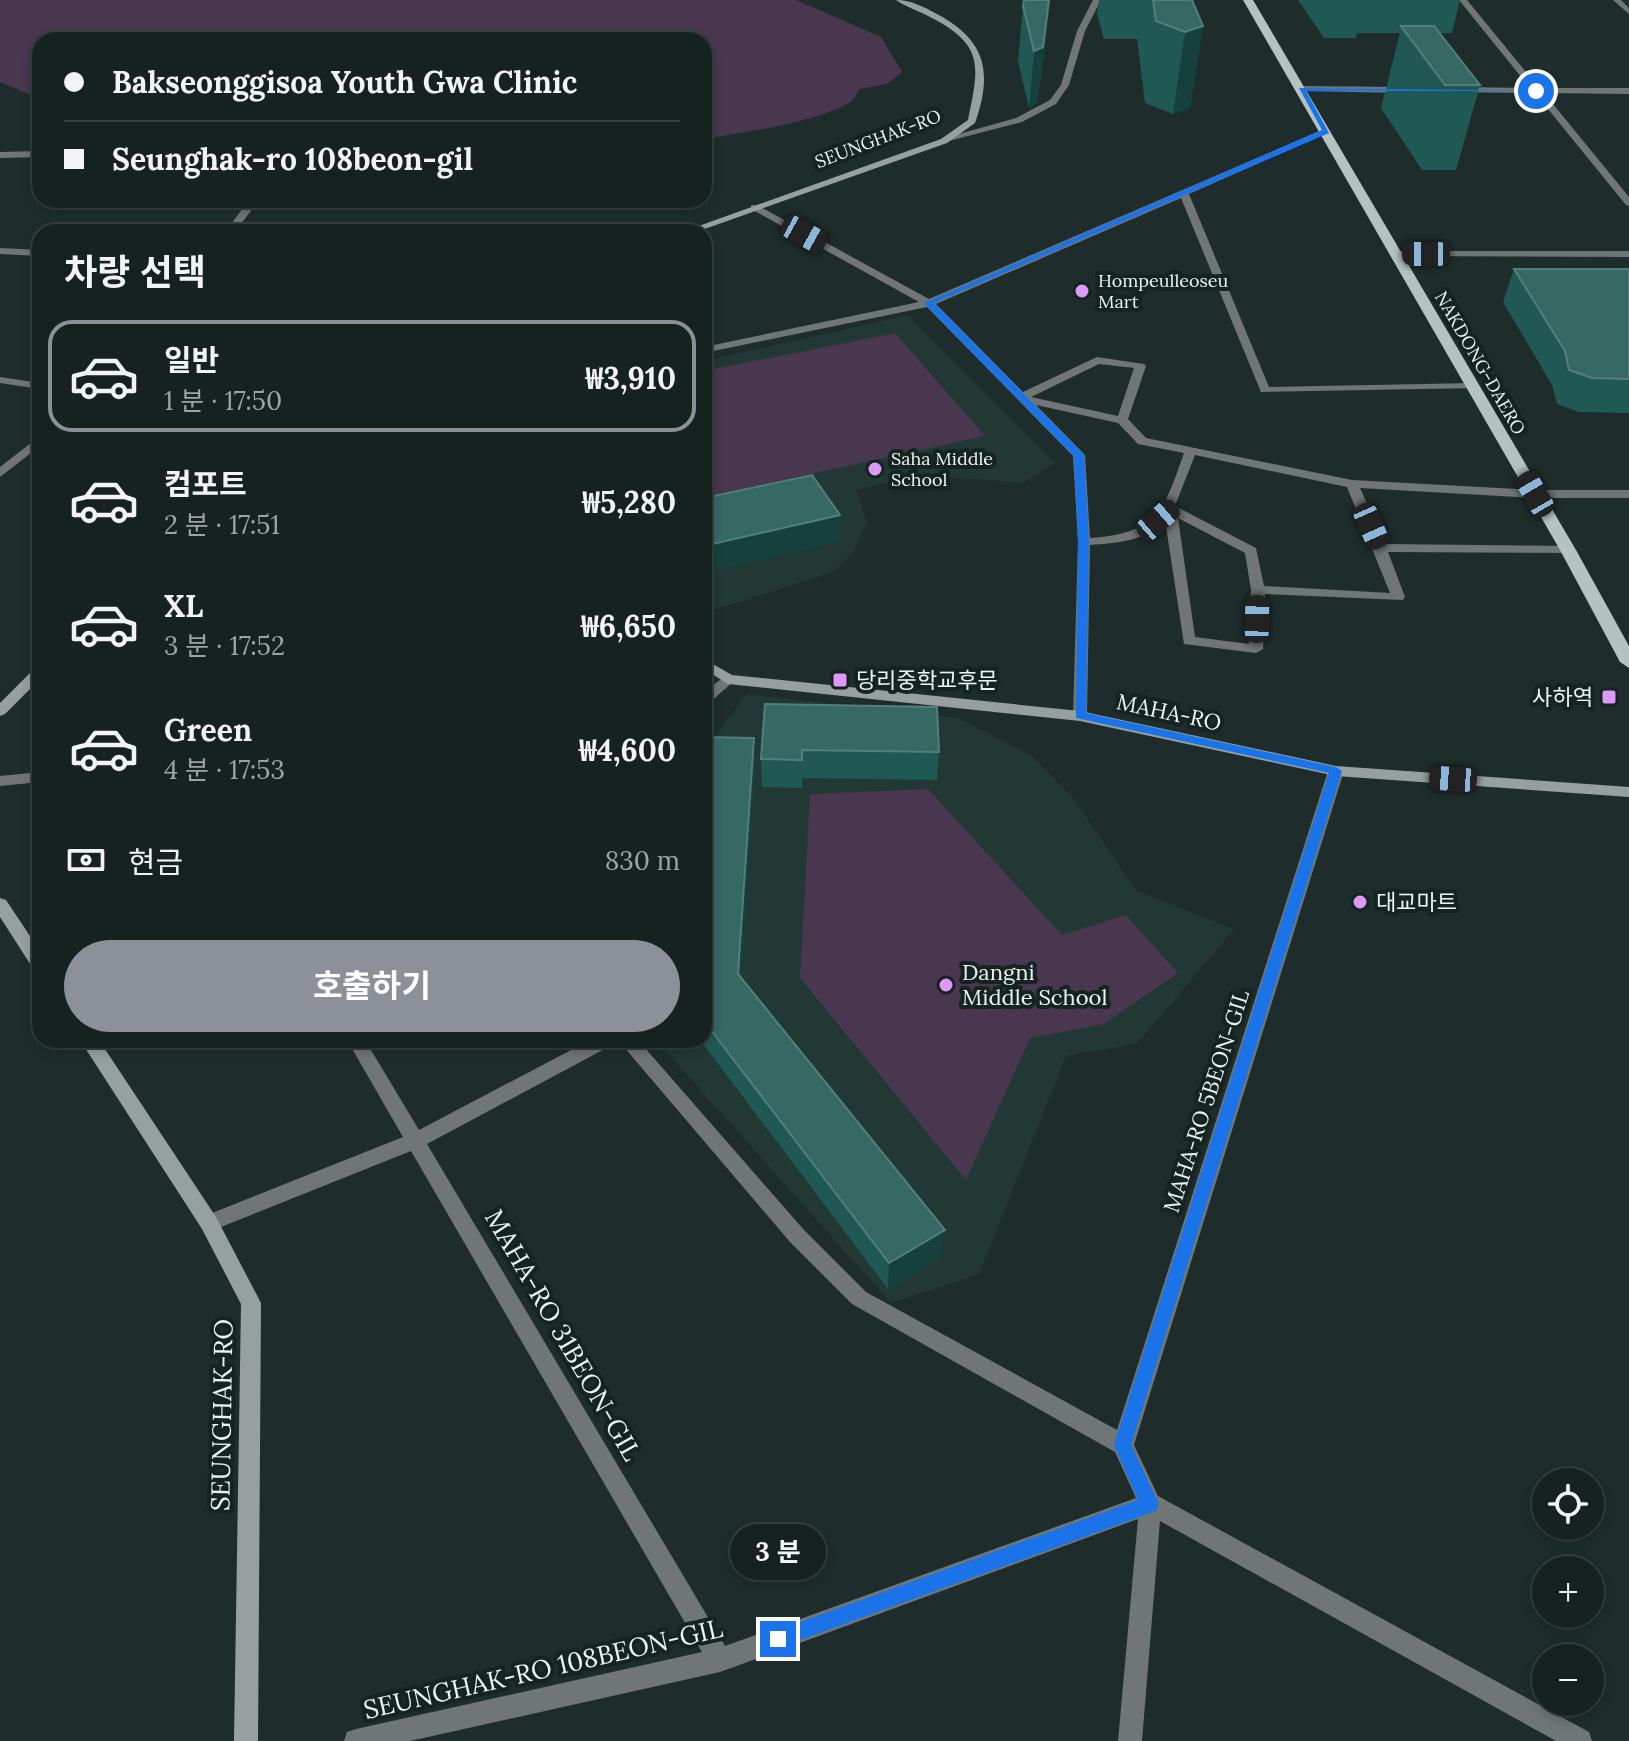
<!DOCTYPE html>
<html lang="ko">
<head>
<meta charset="utf-8">
<style>
  :root { --surface:#162220; --page:#1f2a29; --text:#f1f3f6; --muted:#9ea4a5; --line:#353f3e; --accent:#8c9099 }
  body { margin:0; font-family:Lora,"Noto Sans KR",serif; background:var(--page); color:var(--text); height:100vh; display:flex; flex-direction:column; font-size:30px; white-space:nowrap }
  * { box-sizing:border-box; margin:0 }
  p { font-size:26px; color:var(--muted) }
  .icon { flex:none; width:44px; height:44px; fill:none; stroke:currentColor; stroke-width:2; stroke-linecap:round; stroke-linejoin:round }
  .map { position:relative; flex:1; overflow:hidden }
  .side { position:absolute; left:32px; top:224px; width:680px; height:824px; display:flex; flex-direction:column; background:var(--surface); border-radius:24px; box-shadow:0 4px 12px #0003,0 0 0 2px var(--line) }
  .side>* { flex:none }
  .banner { position:absolute; left:32px; top:32px; width:680px; height:176px; border-radius:24px; box-shadow:0 4px 12px #0003,0 0 0 2px var(--line); display:grid; align-content:center; height:176px; padding:0 32px; background:var(--surface) }
  .controls { position:absolute; left:1532px; top:1468px; display:grid; gap:16px }
  .controls a { display:grid; place-items:center; width:72px; height:72px; border-radius:50%; background:var(--surface); box-shadow:0 4px 12px #0003,0 0 0 2px var(--line); font-size:40px }
  .end { position:absolute; width:36px; height:36px; margin:-18px; border:10px solid #1a73e8; background:#fff; box-shadow:0 0 0 4px #fff }
  .from { border-radius:50% }
  .bubble { position:absolute; height:56px; border-radius:28px; background:var(--surface); box-shadow:0 4px 12px #0003,0 0 0 2px var(--line); font-size:26px; font-weight:700; line-height:56px; text-align:center }
  .car { position:absolute; width:24px; height:48px; margin:-24px -12px; border-radius:10px; box-shadow:0 0 6px 2px #0007; background:linear-gradient(#222 24%,#8ab4d8 0 40%,#222 0 76%,#8ab4d8 0 86%,#222 0) }
  .banner b { display:flex; align-items:center; gap:28px; height:76px; font-size:30px }
  .banner b+b { border-top:2px solid var(--line) }
  .banner i { width:20px; height:20px; background:var(--text) }
  ul { padding:0; list-style:none }
  li { display:flex; align-items:center; gap:24px; height:112px; margin:0 16px 12px; padding:0 16px; border:4px solid transparent; border-radius:24px }
  li div { flex:1 }
  li b { display:block; font-size:30px }
  li em { font-style:normal; font-weight:700 }
  li.selected { border-color:var(--accent) }
  li>.icon { width:72px; height:72px; stroke-width:1.5 }
  h2 { padding:0 32px; font-size:36px; line-height:96px }
  .pay { display:flex; align-items:center; gap:20px; height:88px; padding:0 32px; font-size:30px }
  .pay p { margin-inline-start:auto }
  .primary-button { display:flex; gap:16px; margin-top:auto; padding:16px 32px }
  .primary-button a { flex:1; height:92px; border-radius:48px; background:var(--accent); color:#fff; font-size:32px; font-weight:700; line-height:92px; text-align:center }
  .map>svg:first-child { display:block }
  .built { fill:#213835 }
  .green { fill:#48374e }
  .lines { fill:none; stroke-linecap:round; stroke-linejoin:round }
  .street { fill:#6f7675; fill-rule:evenodd }
  .secondary { fill:#96a19f; fill-rule:evenodd }
  .primary { fill:#b4c3c0; fill-rule:evenodd }
  .wall { fill:#205953 }
  .shaded-wall { fill:#16403c }
  .building { fill:#366964; stroke:#527f7b; stroke-width:2 }
  .route { fill:#1a73e8 }
  .poi-dot { fill:#dd99f4; stroke:#152321; stroke-width:3 }
  .labels { text-anchor:middle; stroke-width:8; stroke-linejoin:round; paint-order:stroke }
  .far-street-label { font-size:18px; fill:#ebf4f3; stroke:#152321 }
  .far-poi-label { font-size:18px; fill:#ebf4f3; stroke:#152321; text-anchor:start }
  .poi-label { font-size:22px; fill:#ebf4f3; stroke:#152321; text-anchor:start }
  .street-label { font-size:22px; fill:#ebf4f3; stroke:#152321 }
  .near-street-label { font-size:26px; fill:#ebf4f3; stroke:#152321 }
</style>
</head>
<body>
<div class="map">
<svg width="1629" height="1741" viewBox="0 0 1629 1741">
  <rect width="100%" height="100%" fill="#1e2d2b"/>
  <path class="built" d="M908,315L1055,463L1023,483L919,475L856,490L867,522L853,552L833,572L704,613V361Z
    M747,694L958,718L1032,756L1073,798L1137,891L1234,929L1137,1044L1066,1056L979,1274L891,1303L656,1040H704V750Z"/>
  <path class="green" d="M0,0H796L881,37L902,72L887,84L860,89C856,94 854,100 849,103C816,122 742,133 704,139V40H40V99L0,82Z
    M895,333L985,436L704,497V371Z
    M928,789L1062,935L1126,915L1178,973L1104,1024L1030,1038L966,1180L800,978L810,794Z"/>
  <g class="lines">
    <path class="street" d="M1093,0H1101L1085,31L1069,85L1056,104L1022,122L941,143V139L1016,118L1050,100L1061,85L1077,31Z
      M1459,0H1467L1539,88H1629V94L1544,93L1629,197V206L1626,205L1535,93L1456,92L1455,90L1459,87L1530,88Z
      M1613,0H1621L1629,8V14Z
      M1301,86L1407,87L1411,90L1407,93L1298,91V87Z
      M1324,129L1331,131L1189,194L1269,387L1473,383L1477,384V388L1261,392L1181,198L936,304L1023,392L1097,357L1144,364L1146,366L1128,419L1146,438L1352,480L1535,490H1629V498H1535L1360,488L1385,544L1568,546L1574,550L1573,553L1388,552L1405,597L1403,600L1265,594L1263,649L1256,653L1184,644L1165,520C1147,541 1117,543 1090,545L1087,716L1080,721L1073,716L1078,542L1073,456L927,307L704,353V347L919,302L751,209V205H757L929,299ZM1099,364L1134,368L1118,416L1031,397ZM1036,405L1118,423L1138,444L1184,453C1163,512 1158,533 1090,538L1085,455ZM1195,455L1347,487L1390,593L1264,586L1256,548L1175,506ZM1178,518L1245,553L1251,590L1249,644L1195,637Z
      M40,151V157L0,158V152Z
      M249,200H259L235,232H225Z
      M0,248L40,250V256L0,254Z
      M1397,251H1629V257L1393,256L1392,254Z
      M0,377L40,383V389L0,383Z
      M40,436V446L0,477V467Z
      M728,674L735,679L733,682L709,703L704,705V692Z
      M1336,766L1344,771L1134,1445L1158,1496L1589,1732L1592,1741H1556L1160,1521L1142,1741H1118L1138,1519L720,1672L410,1741H344L347,1732L356,1729L702,1652L411,1151L216,1229L209,1231L202,1229L199,1223L202,1217L403,1137L347,1040H365L419,1130L590,1040H615L612,1045L427,1144L725,1646L1136,1498L1115,1452L852,1304L790,1242L618,1040H638L804,1230L866,1292L1117,1430L1328,771Z
      M40,772V782L0,786V776Z"/>
    <path class="secondary" d="M896,0C911,0 924,7 937,14C986,40 993,72 975,123L947,143L696,232H682L941,139L968,120C979,66 985,45 930,17C919,11 906,7 896,0Z
      M704,659L732,675L1080,711L1336,766L1629,787V797L1336,776L1080,721L728,684L704,669Z
      M40,667V679L5,714L0,716V703L35,668Z
      M0,898L6,900L40,951V971L34,970L0,917Z
      M80,1040H99L216,1217L261,1303L258,1741H234L241,1304L202,1229Z"/>
    <path class="primary" d="M1243,0H1253L1576,550L1629,646V668L1620,662L1560,550Z"/>
  </g>
  <path class="wall" d="M1050,0L1045,46L1037,103L1029,108L1018,61L1023,6Z
    M1099,0H1194L1193,2L1203,26L1190,108L1173,114L1145,103L1137,39H1104L1097,14Z
    M1298,0H1460L1452,33H1440L1480,85L1456,170H1422L1381,108L1400,33H1357L1356,38H1324Z
    M1514,269H1629V413L1579,412L1557,404L1552,385L1503,302Z
    M765,704L939,752L937,780L802,778V788L762,787L761,759Z
    M704,737L755,766L741,978L942,1256L888,1289L700,1040H704Z"/>
  <path class="shaded-wall" d="M1050,0L1045,46L1037,103L1029,108L1034,51Z
    M1203,26L1190,108L1173,114L1185,32Z
    M840,515V542L713,571L714,579L704,581V554L708,545Z
    M754,738L755,766L740,1002L738,974Z
    M945,1230L942,1256L888,1289L889,1263Z"/>
  <path class="building" d="M1024,0H1049L1043,47L1034,51L1023,6Z
    M1153,0H1192L1203,26L1185,32L1156,21Z
    M1401,26H1434L1480,85H1445Z
    M1514,269H1629V379L1592,378L1569,370L1565,351Z
    M812,475L840,515L708,545L712,552L704,554V498Z
    M765,704L937,707L939,752L802,750V760L761,759Z
    M704,737L754,738L738,974L945,1230L889,1263L704,1021Z"/>
  <path class="route" d="M1299,88L1540,91H1306L1329,133L934,303L1084,455L1089,542L1086,713L1336,767L1342,771L1131,1445L1159,1504L1156,1511L1150,1513L778,1648L771,1646L768,1639L771,1632L778,1630L1138,1500L1114,1445L1329,773L1076,718L1078,542L1074,456L924,303L1322,130Z"/>
  <g class="poi-dot">
    <circle cx="1082" cy="291" r="8"/>
    <circle cx="875" cy="469" r="8"/>
    <rect x="832" y="672" width="16" height="16" rx="4"/>
    <rect x="1601" y="689" width="16" height="16" rx="4"/>
    <circle cx="1360" cy="902" r="8"/>
    <circle cx="946" cy="985" r="8"/>
  </g>
  <g class="labels">
    <g class="far-street-label">
      <text transform="translate(878 139) rotate(-21)" y="6">SEUNGHAK-RO</text>
      <text transform="translate(1480 363) rotate(60)" y="6">NAKDONG-DAERO</text>
    </g>
    <g class="far-poi-label">
      <text x="1098" y="287">Hompeulleoseu<tspan x="1098" dy="21">Mart</tspan></text>
      <text x="891" y="465">Saha Middle<tspan x="891" dy="21">School</tspan></text>
    </g>
    <g class="poi-label">
      <text x="856" y="688">당리중학교후문</text>
      <text x="1593" y="705" text-anchor="end">사하역</text>
      <text x="1376" y="910">대교마트</text>
      <text x="962" y="980">Dangni<tspan x="962" dy="25">Middle School</tspan></text>
    </g>
    <g class="street-label">
      <text transform="translate(1169 712) rotate(12)" y="8">MAHA-RO</text>
      <text transform="translate(1206 1101) rotate(-72)" y="8">MAHA-RO 5BEON-GIL</text>
    </g>
    <g class="near-street-label">
      <text transform="translate(563 1335) rotate(60)" y="9">MAHA-RO 31BEON-GIL</text>
      <text transform="translate(222 1415) rotate(-89)" y="9">SEUNGHAK-RO</text>
      <text transform="translate(543 1669) rotate(-13)" y="9">SEUNGHAK-RO 108BEON-GIL</text>
    </g>
  </g>
</svg>
<div class="controls">
<a><svg class="icon" aria-label="locate" viewBox="0 0 24 24"><circle cx="12" cy="12" r="6"/><path d="M12 2v4M12 18v4M2 12h4M18 12h4"/></svg></a>
<a>+</a>
<a>−</a>
</div>
<i class="end from" style="left:1536px;top:91px"></i>
<i class="end" style="left:778px;top:1639px"></i>
<div class="bubble" style="left:730px;top:1524px;width:96px">3 분</div>
<i class="car" style="left:804px;top:234px;rotate:119deg"></i>
<i class="car" style="left:1426px;top:254px;rotate:270deg"></i>
<i class="car" style="left:1535px;top:494px;rotate:330deg"></i>
<i class="car" style="left:1158px;top:520px;rotate:49deg"></i>
<i class="car" style="left:1371px;top:526px;rotate:156deg"></i>
<i class="car" style="left:1257px;top:619px;rotate:1deg"></i>
<i class="car" style="left:1453px;top:779px;rotate:274deg"></i>
<div class="banner">
<b><i class="from"></i>Bakseonggisoa Youth Gwa Clinic</b>
<b><i></i>Seunghak-ro 108beon-gil</b>
</div>
<section class="side">
<h2>차량 선택</h2>
<ul>
<li class="selected"><svg class="icon" aria-label="car" viewBox="0 0 24 24"><path d="M5 17H2v-5l4-1 3-4h7l3 4 3 1v5h-3M9 17h6M6 11h13"/><circle cx="7" cy="17" r="2"/><circle cx="17" cy="17" r="2"/></svg><div><b>일반</b><p>1 분 · 17:50</p></div><em>₩3,910</em></li>
<li><svg class="icon" aria-label="car" viewBox="0 0 24 24"><path d="M5 17H2v-5l4-1 3-4h7l3 4 3 1v5h-3M9 17h6M6 11h13"/><circle cx="7" cy="17" r="2"/><circle cx="17" cy="17" r="2"/></svg><div><b>컴포트</b><p>2 분 · 17:51</p></div><em>₩5,280</em></li>
<li><svg class="icon" aria-label="car" viewBox="0 0 24 24"><path d="M5 17H2v-5l4-1 3-4h7l3 4 3 1v5h-3M9 17h6M6 11h13"/><circle cx="7" cy="17" r="2"/><circle cx="17" cy="17" r="2"/></svg><div><b>XL</b><p>3 분 · 17:52</p></div><em>₩6,650</em></li>
<li><svg class="icon" aria-label="car" viewBox="0 0 24 24"><path d="M5 17H2v-5l4-1 3-4h7l3 4 3 1v5h-3M9 17h6M6 11h13"/><circle cx="7" cy="17" r="2"/><circle cx="17" cy="17" r="2"/></svg><div><b>Green</b><p>4 분 · 17:53</p></div><em>₩4,600</em></li>
</ul>
<div class="pay"><svg class="icon" aria-label="cash" viewBox="0 0 24 24"><path d="M3 7h18v10H3z"/><circle cx="12" cy="12" r="2"/></svg>현금<p>830 m</p></div>
<div class="primary-button"><a>호출하기</a></div>
</section>
</div>
</body>
</html>
